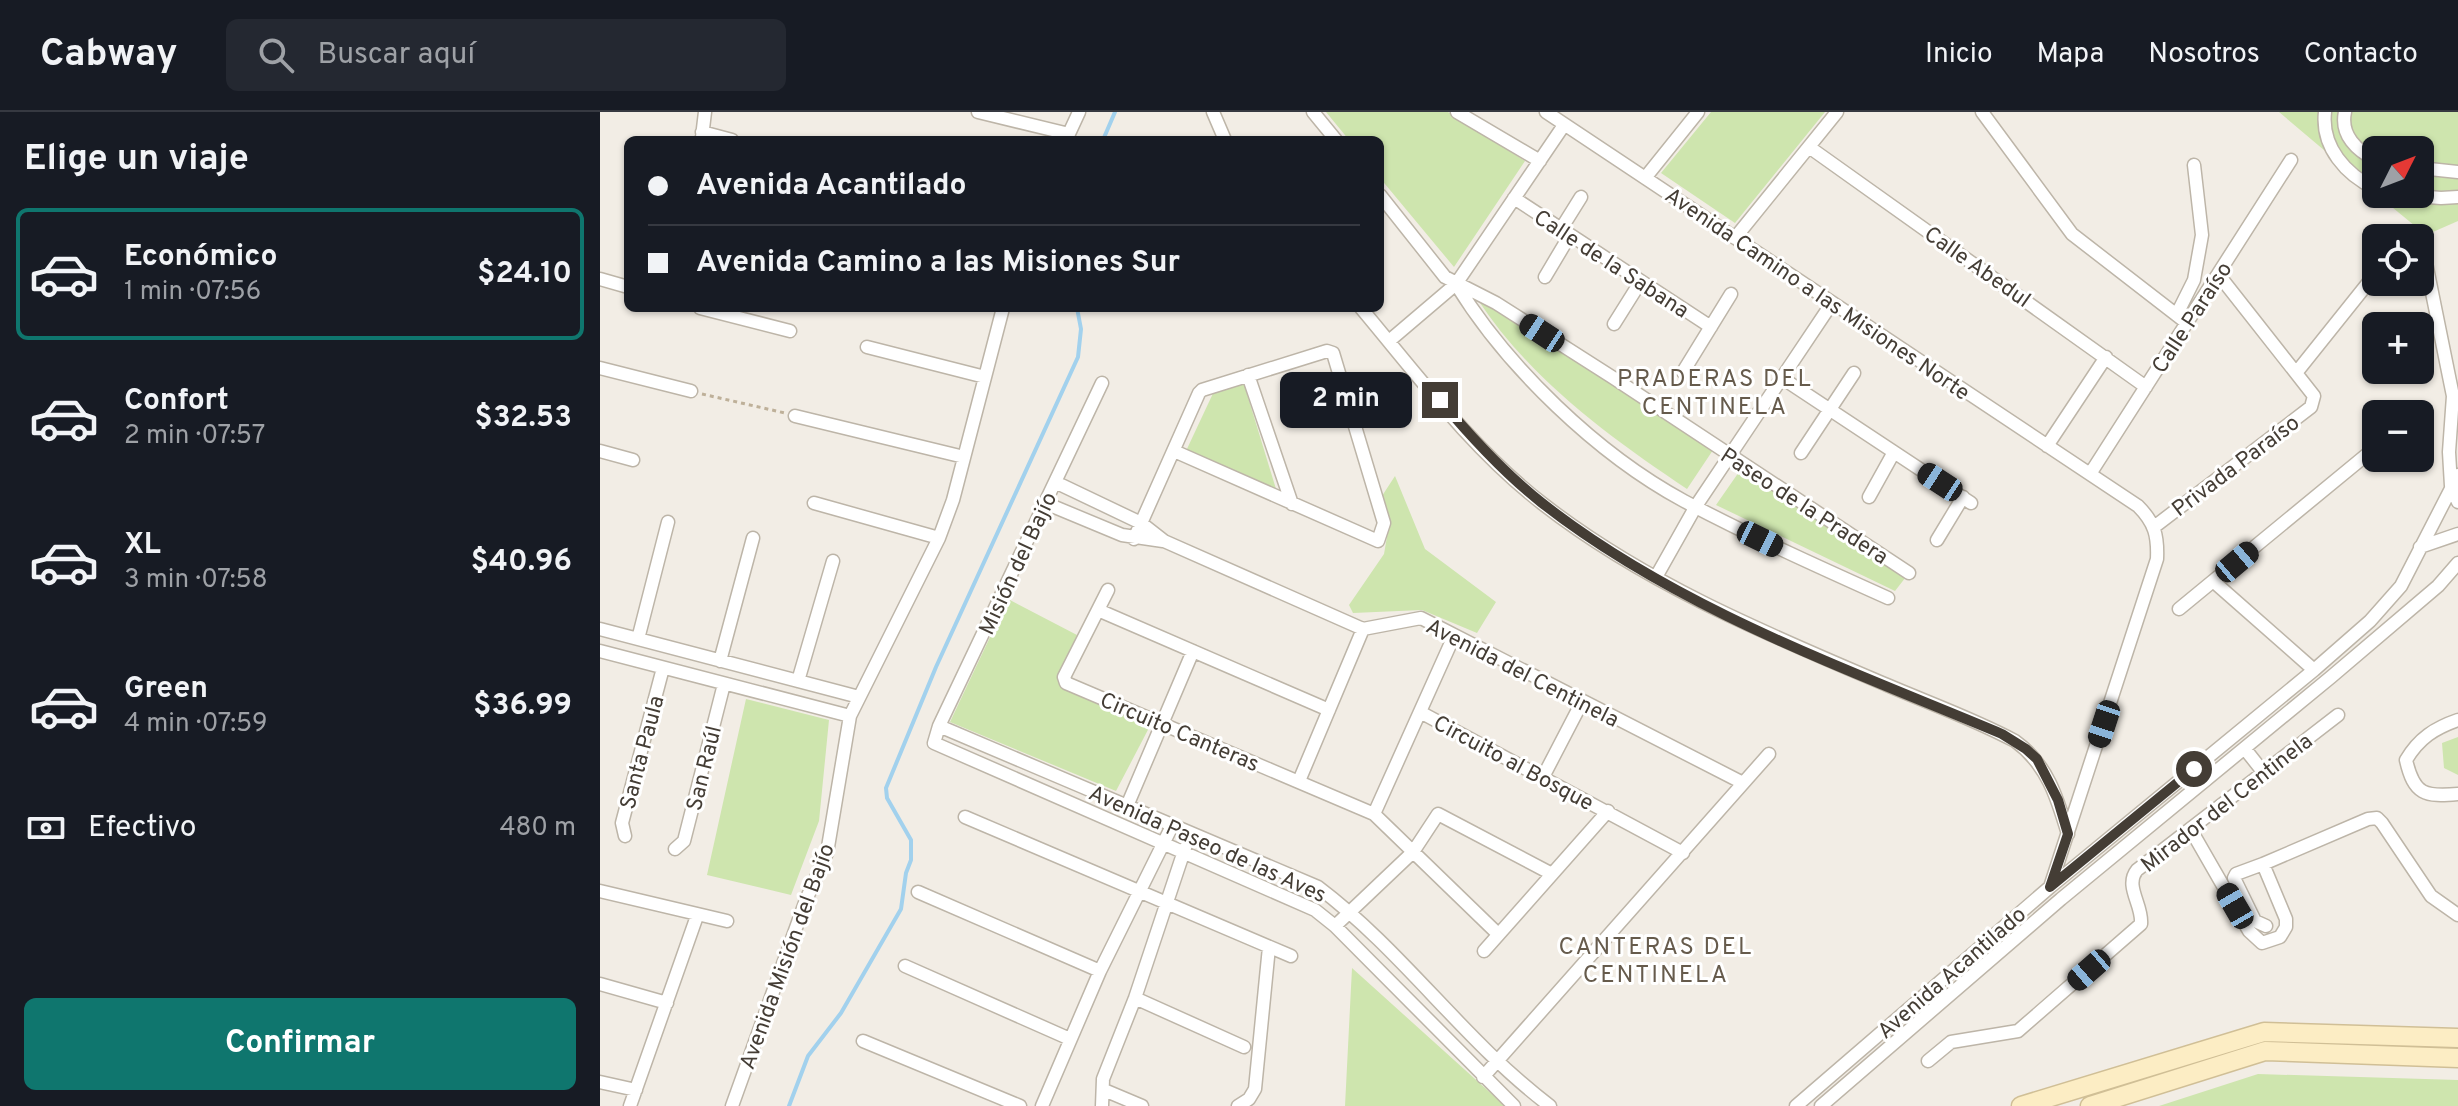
<!DOCTYPE html>
<html lang="es">
<head>
<meta charset="utf-8">
<style>
  :root { --surface:#171b24; --page:#242831; --text:#f1f3f6; --muted:#9ea1a6; --line:#363941; --accent:#0f766e }
  body { margin:0; font-family:Overpass,sans-serif; background:var(--page); color:var(--text); height:100vh; display:flex; flex-direction:column; font-size:30px; white-space:nowrap }
  * { box-sizing:border-box; margin:0 }
  p { font-size:26px; color:var(--muted) }
  .icon { flex:none; width:44px; height:44px; fill:none; stroke:currentColor; stroke-width:2; stroke-linecap:round; stroke-linejoin:round }
  .map { position:relative; flex:1; overflow:hidden }
  .details { display:flex; flex-direction:column; background:var(--surface); width:600px }
  .details>* { flex:none }
  .hud { position:absolute; left:24px; top:24px; width:760px; height:176px; border-radius:12px; box-shadow:0 2px 6px #0004; display:grid; align-content:center; height:176px; padding:0 24px; background:var(--surface) }
  .needle { width:52px; rotate:48deg }
  .tools { position:absolute; left:1762px; top:24px; display:grid; gap:16px }
  .tools a { display:grid; place-items:center; width:72px; height:72px; border-radius:12px; background:var(--surface); box-shadow:0 2px 6px #0004; font-size:40px }
  .end { position:absolute; width:36px; height:36px; margin:-18px; border:10px solid #443d35; background:#fff; box-shadow:0 0 0 4px #fff }
  .from { border-radius:50% }
  .bubble { position:absolute; height:56px; border-radius:12px; background:var(--surface); box-shadow:0 2px 6px #0004; font-size:26px; font-weight:700; line-height:56px; text-align:center }
  .car { position:absolute; width:24px; height:48px; margin:-24px -12px; border-radius:10px; box-shadow:0 0 6px 2px #0007; background:linear-gradient(#222 24%,#8ab4d8 0 40%,#222 0 76%,#8ab4d8 0 86%,#222 0) }
  .hud b { display:flex; align-items:center; gap:28px; height:76px; font-size:30px }
  .hud b+b { border-top:2px solid var(--line) }
  .hud i { width:20px; height:20px; background:var(--text) }
  ul { padding:0; list-style:none }
  li { display:flex; align-items:center; gap:24px; height:132px; margin:0 16px 12px; padding:0 8px; border:4px solid transparent; border-radius:12px }
  li div { flex:1 }
  li b { display:block; font-size:30px }
  li em { font-style:normal; font-weight:700 }
  li.active { border-color:var(--accent) }
  li>.icon { width:72px; height:72px; stroke-width:1.5 }
  h2 { padding:0 24px; font-size:36px; line-height:96px }
  .pay { display:flex; align-items:center; gap:20px; height:88px; padding:0 24px; font-size:30px }
  .pay p { margin-inline-start:auto }
  .primary-button { display:flex; gap:16px; margin-top:auto; padding:16px 24px }
  .primary-button a { flex:1; height:92px; border-radius:12px; background:var(--accent); color:#fff; font-size:32px; font-weight:700; line-height:92px; text-align:center }
  header { display:flex; align-items:center; gap:48px; box-sizing:border-box; height:112px; padding:0 40px; background:var(--surface); border-bottom:2px solid var(--line) }
  header strong { font-size:38px }
  nav { display:flex; gap:44px; margin-inline-start:auto; font-size:28px }
  .search { width:560px; height:72px; background:var(--page); display:flex; align-items:center; gap:20px; box-sizing:border-box; padding:0 28px; border-radius:12px; color:var(--muted); font-size:30px }
  main { display:flex; flex:1; min-height:0 }
  .map>svg:first-child { display:block }
  .green { fill:#cee5ae }
  .lines { fill:none; stroke-linecap:round; stroke-linejoin:round }
  .stream { stroke:#a2d1ed; stroke-width:4 }
  .street-casing { stroke:#bdb5a8; stroke-width:15 }
  .secondary-casing { stroke:#d0bf96; stroke-width:21 }
  .path { stroke:#beb099; stroke-width:3; stroke-dasharray:4 4; stroke-linecap:butt }
  .street { stroke:#fff; stroke-width:12 }
  .secondary { stroke:#fcedc4; stroke-width:18 }
  .route { stroke:#443d35; stroke-width:10 }
  .labels { text-anchor:middle; stroke-width:6; stroke-linejoin:round; paint-order:stroke }
  .street-label { font-size:22px; fill:#443d35; stroke:#fff }
  .neighbourhood-label { font-size:24px; letter-spacing:2px; fill:#665b4c; stroke:#fff }
</style>
</head>
<body>
<header>
<strong>Cabway</strong>
<div class="search"><svg class="icon" aria-label="search" viewBox="0 0 24 24"><circle cx="10" cy="10" r="6"/><path d="M15 15l6 6"/></svg>Buscar aquí</div>
<nav><a>Inicio</a><a>Mapa</a><a>Nosotros</a><a>Contacto</a></nav>
</header>
<main>
<section class="details">
<h2>Elige un viaje</h2>
<ul>
<li class="active"><svg class="icon" aria-label="car" viewBox="0 0 24 24"><path d="M5 17H2v-5l4-1 3-4h7l3 4 3 1v5h-3M9 17h6M6 11h13"/><circle cx="7" cy="17" r="2"/><circle cx="17" cy="17" r="2"/></svg><div><b>Económico</b><p>1 min · 07:56</p></div><em>$24.10</em></li>
<li><svg class="icon" aria-label="car" viewBox="0 0 24 24"><path d="M5 17H2v-5l4-1 3-4h7l3 4 3 1v5h-3M9 17h6M6 11h13"/><circle cx="7" cy="17" r="2"/><circle cx="17" cy="17" r="2"/></svg><div><b>Confort</b><p>2 min · 07:57</p></div><em>$32.53</em></li>
<li><svg class="icon" aria-label="car" viewBox="0 0 24 24"><path d="M5 17H2v-5l4-1 3-4h7l3 4 3 1v5h-3M9 17h6M6 11h13"/><circle cx="7" cy="17" r="2"/><circle cx="17" cy="17" r="2"/></svg><div><b>XL</b><p>3 min · 07:58</p></div><em>$40.96</em></li>
<li><svg class="icon" aria-label="car" viewBox="0 0 24 24"><path d="M5 17H2v-5l4-1 3-4h7l3 4 3 1v5h-3M9 17h6M6 11h13"/><circle cx="7" cy="17" r="2"/><circle cx="17" cy="17" r="2"/></svg><div><b>Green</b><p>4 min · 07:59</p></div><em>$36.99</em></li>
</ul>
<div class="pay"><svg class="icon" aria-label="cash" viewBox="0 0 24 24"><path d="M3 7h18v10H3z"/><circle cx="12" cy="12" r="2"/></svg>Efectivo<p>480 m</p></div>
<div class="primary-button"><a>Confirmar</a></div>
</section>
<div class="map">
<svg width="1858" height="994" viewBox="0 0 1858 994">
  <rect width="100%" height="100%" fill="#f2ede5"/>
  <path class="green" d="M726,0H848L925,49L854,155L780,66V28H749Z
    M1111,0H1225L1135,111L1061,61Z
    M1679,0H1858V109L1826,123L1776,82H1820V38H1776V82Z
    M878,188L897,195L1113,338L1087,377C1009,325 930,267 878,188Z
    M644,272L676,377L586,339L616,275Z
    M1141,357L1309,461L1295,479L1116,393Z
    M795,364L825,437L896,490L877,521L822,498L753,501L749,493L784,442L789,413L780,387Z
    M408,487L477,523L459,571L551,612L516,679L350,610Z
    M146,587L229,608L219,709L191,783L107,763Z
    M1858,625V663L1844,656L1842,631Z
    M752,856L905,994H745Z
    M1658,962L1858,968V994H1559Z"/>
  <g class="lines">
    <path class="stream" d="M503,28L515,0
      M189,994L208,944L241,901L301,797L306,761L311,748V728L287,686L286,676L336,555L478,245L481,217L477,196"/>
    <g class="street-casing">
      <path id="street" d="M378,0L469,22
        M613,0L625,28
        M713,0L736,28
        M857,0L940,49
        M946,0L1538,394C1555,411 1558,424 1557,447L1450,775
        M1382,0L1472,122L1587,211
        M1725,0C1721,35 1746,63 1776,77
        M1745,0C1740,23 1757,39 1776,48
        M102,20L132,28
        M102,25L105,0
        M467,26L479,0
        M1209,35L1546,275
        M1820,56L1858,60
        M1045,66L1098,0
        M1791,82L1841,86L1858,85
        M780,83L845,165L896,191L1012,265L1309,461
        M914,86L1111,215
        M961,117L981,85
        M1135,126L1237,0
        M1820,138L1824,141L1853,284L1849,340L1851,374L1858,390
        M945,165L970,123
        M0,167L28,175
        M856,172C907,255 997,342 1084,389C1150,424 1219,455 1288,486
        M100,196L190,219
        M761,196C818,264 873,338 943,392C1046,472 1167,522 1287,573C1329,591 1374,607 1415,629C1447,652 1457,685 1468,722
        M1577,202L1594,168L1602,123L1594,53
        M1014,212L1041,169
        M789,229L856,172L964,13
        M267,235L385,265
        M0,256L91,279
        M1083,260L1131,182
        M1696,261L1776,161
        M648,263L692,392
        M1182,266L1371,391
        M502,271L339,614L334,631L715,798L735,814L914,994
        M195,304L364,345
        M1447,334L1506,245
        M0,339L33,348
        M1201,341L1254,261
        M1490,362L1691,48
        M455,370L541,411L564,429L763,517L821,506L1143,671
        M1269,385L1294,340
        M214,391L339,426
        M445,391L522,423L563,429
        M1554,415L1711,295L1714,284L1618,162
        M534,427L599,281L602,278L727,239L733,241L784,411L778,429L574,339
        M1337,428L1363,385
        M1820,435L1858,422
        M1056,465L1096,394L1232,191
        M1613,469L1714,558
        M508,478L464,565L466,571L774,702L898,822
        M1579,497L1776,335
        M498,498L729,598
        M0,517L259,585
        M38,527L68,410
        M0,539L250,604
        M120,549L153,426
        M198,569L233,449
        M820,600L1083,741
        M1858,608C1835,616 1819,626 1806,648C1814,683 1825,685 1858,682
        M339,614L718,775C803,839 865,930 950,994
        M1645,637L1664,661
        M943,665L982,590
        M699,669L763,517
        M527,694L593,539
        M774,702L854,524
        M365,705L691,844
        M1591,718L1649,819L1662,831L1680,825L1686,815V807L1663,752L1768,707L1777,706L1782,711L1831,784L1858,803
        M25,724L22,711L63,556
        M75,737L84,729L124,572
        M1663,752L1636,762L1634,766L1655,809L1666,814
        M0,779L127,809
        M318,780L500,859
        M735,814L813,740L838,702L952,762
        M884,839L1008,699
        M305,854L470,927
        M0,872L67,891
        M535,886L644,935
        M263,929L420,994
        M1328,949L1351,930L1418,919L1541,812C1543,793 1524,774 1537,758L1738,603
        M883,965L1169,642
        M0,970L36,978
        M504,978L542,994
        M30,994L97,804
        M132,994L206,788L227,741L250,604L339,426L353,388L403,196
        M442,994L500,859L572,714
        M502,994L503,967L535,886L585,736
        M638,994L649,987L655,977L669,835
        M1196,994L1450,775L1714,558L1770,509L1801,474L1858,363
        M1221,994L1461,787L1731,565L1838,474L1858,451"/>
    </g>
    <g class="secondary-casing">
      <path id="secondary" d="M1421,994L1664,920L1858,926
        M1490,994L1665,939L1858,946"/>
    </g>
    <path class="path" d="M102,282L185,301"/>
    <use href="#street" class="street"/>
    <use href="#secondary" class="secondary"/>
  </g>
  <g class="lines">
    <path class="route" d="M840,288C871,325 904,361 942,391C1077,497 1245,556 1402,622L1426,637L1437,647L1458,688L1468,722L1450,775L1594,657"/>
  </g>
  <g class="labels">
    <g class="street-label">
      <text transform="translate(1012 151) rotate(33)" y="8">Calle de la Sabana</text>
      <text transform="translate(1378 154) rotate(35)" y="8">Calle Abedul</text>
      <text transform="translate(1218 181) rotate(34)" y="8">Avenida Camino a las Misiones Norte</text>
      <text transform="translate(1591 205) rotate(-57)" y="8">Calle Paraíso</text>
      <text transform="translate(1635 353) rotate(-37)" y="8">Privada Paraíso</text>
      <text transform="translate(1205 393) rotate(33)" y="8">Paseo de la Pradera</text>
      <text transform="translate(417 451) rotate(-65)" y="8">Misión del Bajío</text>
      <text transform="translate(923 560) rotate(27)" y="8">Avenida del Centinela</text>
      <text transform="translate(580 619) rotate(23)" y="8">Circuito Canteras</text>
      <text transform="translate(41 640) rotate(-75)" y="8">Santa Paula</text>
      <text transform="translate(914 650) rotate(28)" y="8">Circuito al Bosque</text>
      <text transform="translate(103 656) rotate(-76)" y="8">San Raúl</text>
      <text transform="translate(1626 690) rotate(-38)" y="8">Mirador del Centinela</text>
      <text transform="translate(608 731) rotate(24)" y="8">Avenida Paseo de las Aves</text>
      <text transform="translate(186 844) rotate(-70)" y="8">Avenida Misión del Bajío</text>
      <text transform="translate(1351 860) rotate(-41)" y="8">Avenida Acantilado</text>
    </g>
    <g class="neighbourhood-label">
      <text x="1115" y="274">PRADERAS DEL<tspan x="1115" dy="28">CENTINELA</tspan></text>
      <text x="1056" y="842">CANTERAS DEL<tspan x="1056" dy="28">CENTINELA</tspan></text>
    </g>
  </g>
</svg>
<div class="tools">
<a><svg class="needle" viewBox="-14 -14 28 28"><path d="M0-13l5 13h-10z" fill="#e53935"/><path d="M0 13l5-13h-10z" fill="#9ea1a6"/></svg></a>
<a><svg class="icon" aria-label="locate" viewBox="0 0 24 24"><circle cx="12" cy="12" r="6"/><path d="M12 2v4M12 18v4M2 12h4M18 12h4"/></svg></a>
<a>+</a>
<a>−</a>
</div>
<i class="end from" style="left:1594px;top:657px"></i>
<i class="end" style="left:840px;top:288px"></i>
<div class="bubble" style="left:680px;top:260px;width:132px">2 min</div>
<i class="car" style="left:942px;top:221px;rotate:303deg"></i>
<i class="car" style="left:1340px;top:370px;rotate:303deg"></i>
<i class="car" style="left:1160px;top:427px;rotate:116deg"></i>
<i class="car" style="left:1637px;top:450px;rotate:50deg"></i>
<i class="car" style="left:1504px;top:612px;rotate:198deg"></i>
<i class="car" style="left:1635px;top:794px;rotate:330deg"></i>
<i class="car" style="left:1489px;top:858px;rotate:229deg"></i>
<div class="hud">
<b><i class="from"></i>Avenida Acantilado</b>
<b><i></i>Avenida Camino a las Misiones Sur</b>
</div>
</div>
</main>
</body>
</html>
